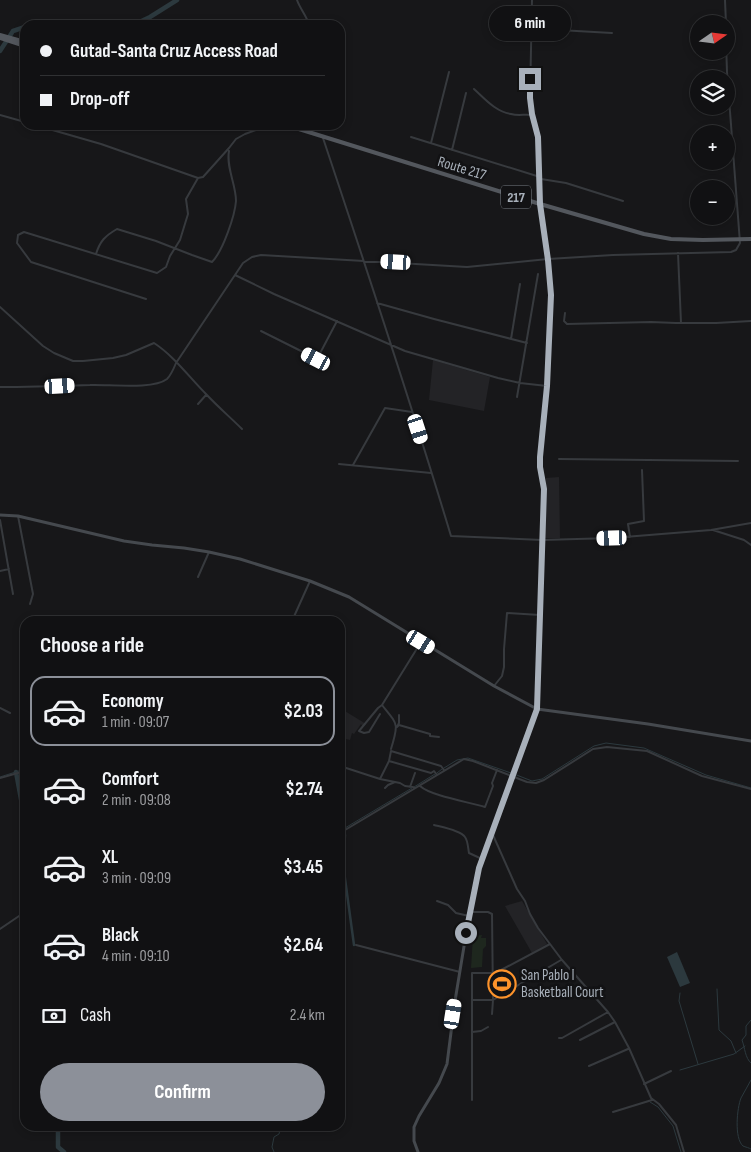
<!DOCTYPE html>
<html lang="en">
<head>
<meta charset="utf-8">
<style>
  :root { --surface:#111113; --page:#1e1f21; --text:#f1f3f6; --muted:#9c9da0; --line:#303133; --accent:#8c9099 }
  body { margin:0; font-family:"Sofia Sans Condensed",sans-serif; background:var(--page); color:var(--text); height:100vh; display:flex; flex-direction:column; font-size:19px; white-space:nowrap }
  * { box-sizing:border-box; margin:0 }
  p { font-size:16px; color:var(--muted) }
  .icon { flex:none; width:28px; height:28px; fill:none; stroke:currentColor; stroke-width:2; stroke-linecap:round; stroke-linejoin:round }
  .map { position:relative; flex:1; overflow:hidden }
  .details { position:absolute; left:20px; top:616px; width:325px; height:515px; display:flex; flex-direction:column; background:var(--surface); border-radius:15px; box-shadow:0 2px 8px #0003,0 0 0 1px var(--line) }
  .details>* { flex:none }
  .banner { position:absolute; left:20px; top:20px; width:325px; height:110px; border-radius:15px; box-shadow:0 2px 8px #0003,0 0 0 1px var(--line); display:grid; align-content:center; height:110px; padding:0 20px; background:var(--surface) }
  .needle { width:32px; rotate:76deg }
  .fabs { position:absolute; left:690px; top:15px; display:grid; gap:10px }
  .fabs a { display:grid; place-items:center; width:45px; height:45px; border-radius:50%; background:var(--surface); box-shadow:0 2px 8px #0003,0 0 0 1px var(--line); font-size:25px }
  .end { position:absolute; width:22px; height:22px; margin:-11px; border:6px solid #a8b0ba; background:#111; box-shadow:0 0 0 2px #111 }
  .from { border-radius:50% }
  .bubble { position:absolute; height:35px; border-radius:18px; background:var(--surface); box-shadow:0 2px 8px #0003,0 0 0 1px var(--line); font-size:16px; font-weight:700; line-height:35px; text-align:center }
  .car { position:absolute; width:15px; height:30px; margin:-15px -8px; border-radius:6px; box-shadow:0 0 4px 1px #0007; background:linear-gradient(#fff 24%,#345 0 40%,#fff 0 76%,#345 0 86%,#fff 0) }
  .banner b { display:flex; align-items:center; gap:18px; height:48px; font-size:19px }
  .banner b+b { border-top:1px solid var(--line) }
  .banner i { width:12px; height:12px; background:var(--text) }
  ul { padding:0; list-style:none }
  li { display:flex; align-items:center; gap:15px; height:70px; margin:0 10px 8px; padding:0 10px; border:2px solid transparent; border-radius:15px }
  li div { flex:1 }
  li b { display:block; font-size:19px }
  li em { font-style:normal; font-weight:700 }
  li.active { border-color:var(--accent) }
  li>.icon { width:45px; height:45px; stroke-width:1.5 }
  h2 { padding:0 20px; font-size:22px; line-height:60px }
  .pay { display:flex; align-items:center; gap:12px; height:55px; padding:0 20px; font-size:19px }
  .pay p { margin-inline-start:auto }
  .button { display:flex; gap:10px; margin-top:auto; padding:10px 20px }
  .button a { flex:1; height:58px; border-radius:30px; background:var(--accent); color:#fff; font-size:20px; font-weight:700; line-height:58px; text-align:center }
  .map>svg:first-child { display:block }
  .built { fill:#232326 }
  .green { fill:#1e271e }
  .water { fill:#2c393e }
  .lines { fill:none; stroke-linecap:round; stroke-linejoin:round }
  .stream { stroke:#2c393e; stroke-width:1 }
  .canal { stroke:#2c393e; stroke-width:2.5 }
  .river { stroke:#2c393e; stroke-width:4.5 }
  .street { stroke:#373a3e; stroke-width:2 }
  .secondary { stroke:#45494e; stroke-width:3 }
  .primary { stroke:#53575d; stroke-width:4 }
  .route { stroke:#a8b0ba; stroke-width:6 }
  .labels { text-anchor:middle; stroke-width:5; stroke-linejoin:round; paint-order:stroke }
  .shield { fill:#121214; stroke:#7b8188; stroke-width:1 }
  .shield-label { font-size:14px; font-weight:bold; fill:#a8b0ba }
  .street-label { font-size:15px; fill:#a8b0ba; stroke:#121214 }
  .poi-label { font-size:15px; fill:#a8b0ba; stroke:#121214; text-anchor:start }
</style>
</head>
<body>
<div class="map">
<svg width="751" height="1152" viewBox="0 0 751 1152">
  <rect width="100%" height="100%" fill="#171719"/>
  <path class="built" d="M433,360L490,377L484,411L429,400Z
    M559,477L560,538H544L546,478Z
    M340,708L366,724L363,727L361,724L354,734L352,733L350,740L346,739L341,741L340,739Z
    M522,901L547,944L532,953L505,906Z"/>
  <path class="green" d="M482,935L481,938H486V946L483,949L482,967L471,968L473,936Z"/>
  <path class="water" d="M677,952L690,983L680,987L667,957Z"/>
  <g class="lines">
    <path class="stream" d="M444,768L457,760L468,758L511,773
      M437,773L442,769
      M514,774L532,781L542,779L594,746L606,743L644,748L706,775L751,788
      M0,777L25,769
      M414,787L435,774
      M340,831L412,788
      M717,989L719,1030L731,1041L736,1053
      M680,993L679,1001L698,1064
      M751,1020L746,1026V1035L742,1040C745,1048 745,1058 751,1063
      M680,1070L734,1054L745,1046
      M751,1080C748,1086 744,1092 741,1098C737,1108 734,1138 743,1146C745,1147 750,1148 751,1149
      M650,1102L658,1107L673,1126L681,1152
      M274,1152L272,1147L274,1137L279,1134L281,1126"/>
    <path class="canal" d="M340,834L344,833L345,835L343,864L354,945"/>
    <path class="river" d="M133,25L150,17L177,0
      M0,51L13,31L25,27
      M16,772L25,821
      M58,1126V1147L64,1152"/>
    <path class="street" d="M297,0C300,9 307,16 309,25
      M532,0L530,98L532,115L538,137L540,204
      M725,0L726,24
      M532,20L541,18C547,21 552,27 559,30L612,33
      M474,89C485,99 496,112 511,114C518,116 525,114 532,115
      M0,115L25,122
      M35,125L101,144L198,178L203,177L229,148L236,139L245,134L270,125
      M411,137L540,177
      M323,138C367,270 411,403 451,536L542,540L612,538L711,530L751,523
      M431,143L449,72
      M452,150L466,93
      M541,179L566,183L623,201
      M678,253L681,323
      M96,254C100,241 105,236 117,229L156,241L192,255L212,262C223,251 235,215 236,201C236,184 226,168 229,151
      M235,275L274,294L405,351L498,378L520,383L547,386
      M146,299L31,262L17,243L18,235L24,232L157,273L166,267L170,256L180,240L188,214L186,199L198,178
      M377,303L434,319L527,343
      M0,307L43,346L54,353L73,361H83L113,358L126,355L154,343C174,356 189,377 206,394C217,406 230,417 242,429
      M565,313L564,321L567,324L651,322L676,323H716L751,321
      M261,331L317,359L337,321
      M511,339L520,284
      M0,387C30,387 60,386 90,385C107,384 153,390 167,379C171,375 174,368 176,363L243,263L252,257L261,255L467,267L548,259L613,255L731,252L736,250L740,243L727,72L726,42
      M517,397L538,274
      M198,404L206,395
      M559,459L738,461
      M339,464L431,473
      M353,465L385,408L412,412
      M18,516L33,594L30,604
      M0,520L13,594
      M713,530L744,540L751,545
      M630,537L628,524L644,521L642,470
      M0,571L9,569
      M198,577L209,552
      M292,621L310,581
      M494,686L502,676L504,667V649L507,613L540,615
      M382,705C398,725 399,723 391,749
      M0,708L10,713
      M380,714L369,732L364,733L359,731L378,708L382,705L421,642
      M399,715V723L397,727L399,725L430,734V736L439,737
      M389,761L431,773L434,771L437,775
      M340,766L380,779L400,783L405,786L413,787L414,788
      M0,778L25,771
      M380,779L389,761L391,751L441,766L444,770
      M420,786C431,796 469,802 485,807L493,786L492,783L497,770
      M410,787L415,773
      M385,788L388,785L395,782
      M434,825C442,827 460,830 465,837C468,841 468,848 469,853L482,859
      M340,833L464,759L473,761L527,782L536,783L544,780L593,749L607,747L647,751L702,776L751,789
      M493,835L517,889L525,901L530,914L538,928L562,960L608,1012L615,1022L629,1048L651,1098L659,1104L676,1125L684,1152
      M437,901L448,905L456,913L469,916
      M470,912H488L492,914L493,1000L492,1014
      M0,929L25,912
      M356,945L460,972
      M472,1000H493L561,960
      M472,1032L481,1031L488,1027
      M559,1038H562L608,1012
      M580,1040L615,1022
      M589,1066L628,1049
      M644,1084L671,1071
      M472,1100V973H492L501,970L550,944
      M613,1112L652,1100"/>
    <path class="secondary" d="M0,515L18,516L124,541L152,545L184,548L209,552L240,559L310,581L349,597L494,686L537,709L648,724L751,741
      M418,1152L414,1141V1127L419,1116L439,1083L447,1064L455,1001L469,916L479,868L537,709L544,489L540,467V457L547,386L551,295L548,259L540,204"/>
    <path class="primary" d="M0,35L25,42
      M0,38L25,46
      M286,125L540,204L644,234L671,239L703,240L751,239"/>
  </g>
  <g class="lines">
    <path class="route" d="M466,933L479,868L537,709L544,489L540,467V457L547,386L551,295L548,260L540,204L538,137L532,114L530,98V79"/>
  </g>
  <defs>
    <g id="stadium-ring" transform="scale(1.4375)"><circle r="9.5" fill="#121214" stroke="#fd932b" stroke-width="1.5"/><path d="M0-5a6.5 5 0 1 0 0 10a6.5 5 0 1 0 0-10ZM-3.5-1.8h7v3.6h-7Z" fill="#fd932b"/></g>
  </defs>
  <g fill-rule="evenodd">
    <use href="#stadium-ring" x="502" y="984"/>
  </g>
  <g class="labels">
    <rect class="shield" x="501" y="185.5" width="30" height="23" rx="4"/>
    <g class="shield-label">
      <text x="516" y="202">217</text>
    </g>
    <g class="street-label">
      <text transform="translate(462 168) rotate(17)" y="5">Route 217</text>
    </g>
    <g class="poi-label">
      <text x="521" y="980">San Pablo I<tspan x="521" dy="17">Basketball Court</tspan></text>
    </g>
  </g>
</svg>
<div class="fabs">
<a><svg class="needle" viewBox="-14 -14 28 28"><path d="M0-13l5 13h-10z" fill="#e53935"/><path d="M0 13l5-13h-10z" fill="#9c9da0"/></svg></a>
<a><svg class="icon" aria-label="layers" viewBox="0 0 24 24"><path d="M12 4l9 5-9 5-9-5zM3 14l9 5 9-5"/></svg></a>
<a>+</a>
<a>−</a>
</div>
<i class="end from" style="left:466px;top:933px"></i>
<i class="end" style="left:530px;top:79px"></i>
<div class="bubble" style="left:489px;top:6px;width:82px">6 min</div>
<i class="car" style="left:396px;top:262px;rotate:273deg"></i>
<i class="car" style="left:316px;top:359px;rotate:297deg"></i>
<i class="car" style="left:60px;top:386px;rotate:87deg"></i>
<i class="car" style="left:418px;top:429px;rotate:162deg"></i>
<i class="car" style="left:612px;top:538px;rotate:268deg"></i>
<i class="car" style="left:421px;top:642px;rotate:121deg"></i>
<i class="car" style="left:453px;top:1014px;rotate:9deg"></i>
<div class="banner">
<b><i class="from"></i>Gutad-Santa Cruz Access Road</b>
<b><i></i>Drop-off</b>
</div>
<section class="details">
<h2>Choose a ride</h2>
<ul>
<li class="active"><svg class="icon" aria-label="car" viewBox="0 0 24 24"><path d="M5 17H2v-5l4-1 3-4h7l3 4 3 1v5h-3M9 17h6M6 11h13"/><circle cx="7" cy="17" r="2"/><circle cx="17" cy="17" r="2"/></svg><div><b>Economy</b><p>1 min · 09:07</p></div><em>$2.03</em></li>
<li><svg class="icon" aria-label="car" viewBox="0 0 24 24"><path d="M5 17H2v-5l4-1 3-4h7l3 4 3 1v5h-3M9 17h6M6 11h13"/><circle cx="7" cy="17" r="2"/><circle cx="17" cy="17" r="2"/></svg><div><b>Comfort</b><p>2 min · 09:08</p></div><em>$2.74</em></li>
<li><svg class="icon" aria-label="car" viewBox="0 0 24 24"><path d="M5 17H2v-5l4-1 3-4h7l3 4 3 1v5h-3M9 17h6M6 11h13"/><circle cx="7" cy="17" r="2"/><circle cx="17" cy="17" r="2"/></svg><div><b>XL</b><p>3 min · 09:09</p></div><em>$3.45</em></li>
<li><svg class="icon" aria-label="car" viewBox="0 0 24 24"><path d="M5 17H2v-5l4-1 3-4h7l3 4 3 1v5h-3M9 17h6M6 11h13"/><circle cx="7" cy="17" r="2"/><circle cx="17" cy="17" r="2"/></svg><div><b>Black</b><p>4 min · 09:10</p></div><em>$2.64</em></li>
</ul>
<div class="pay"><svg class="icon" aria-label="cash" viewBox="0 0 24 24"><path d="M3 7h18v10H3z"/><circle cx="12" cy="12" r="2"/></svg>Cash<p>2.4 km</p></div>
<div class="button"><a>Confirm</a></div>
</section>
</div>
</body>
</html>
